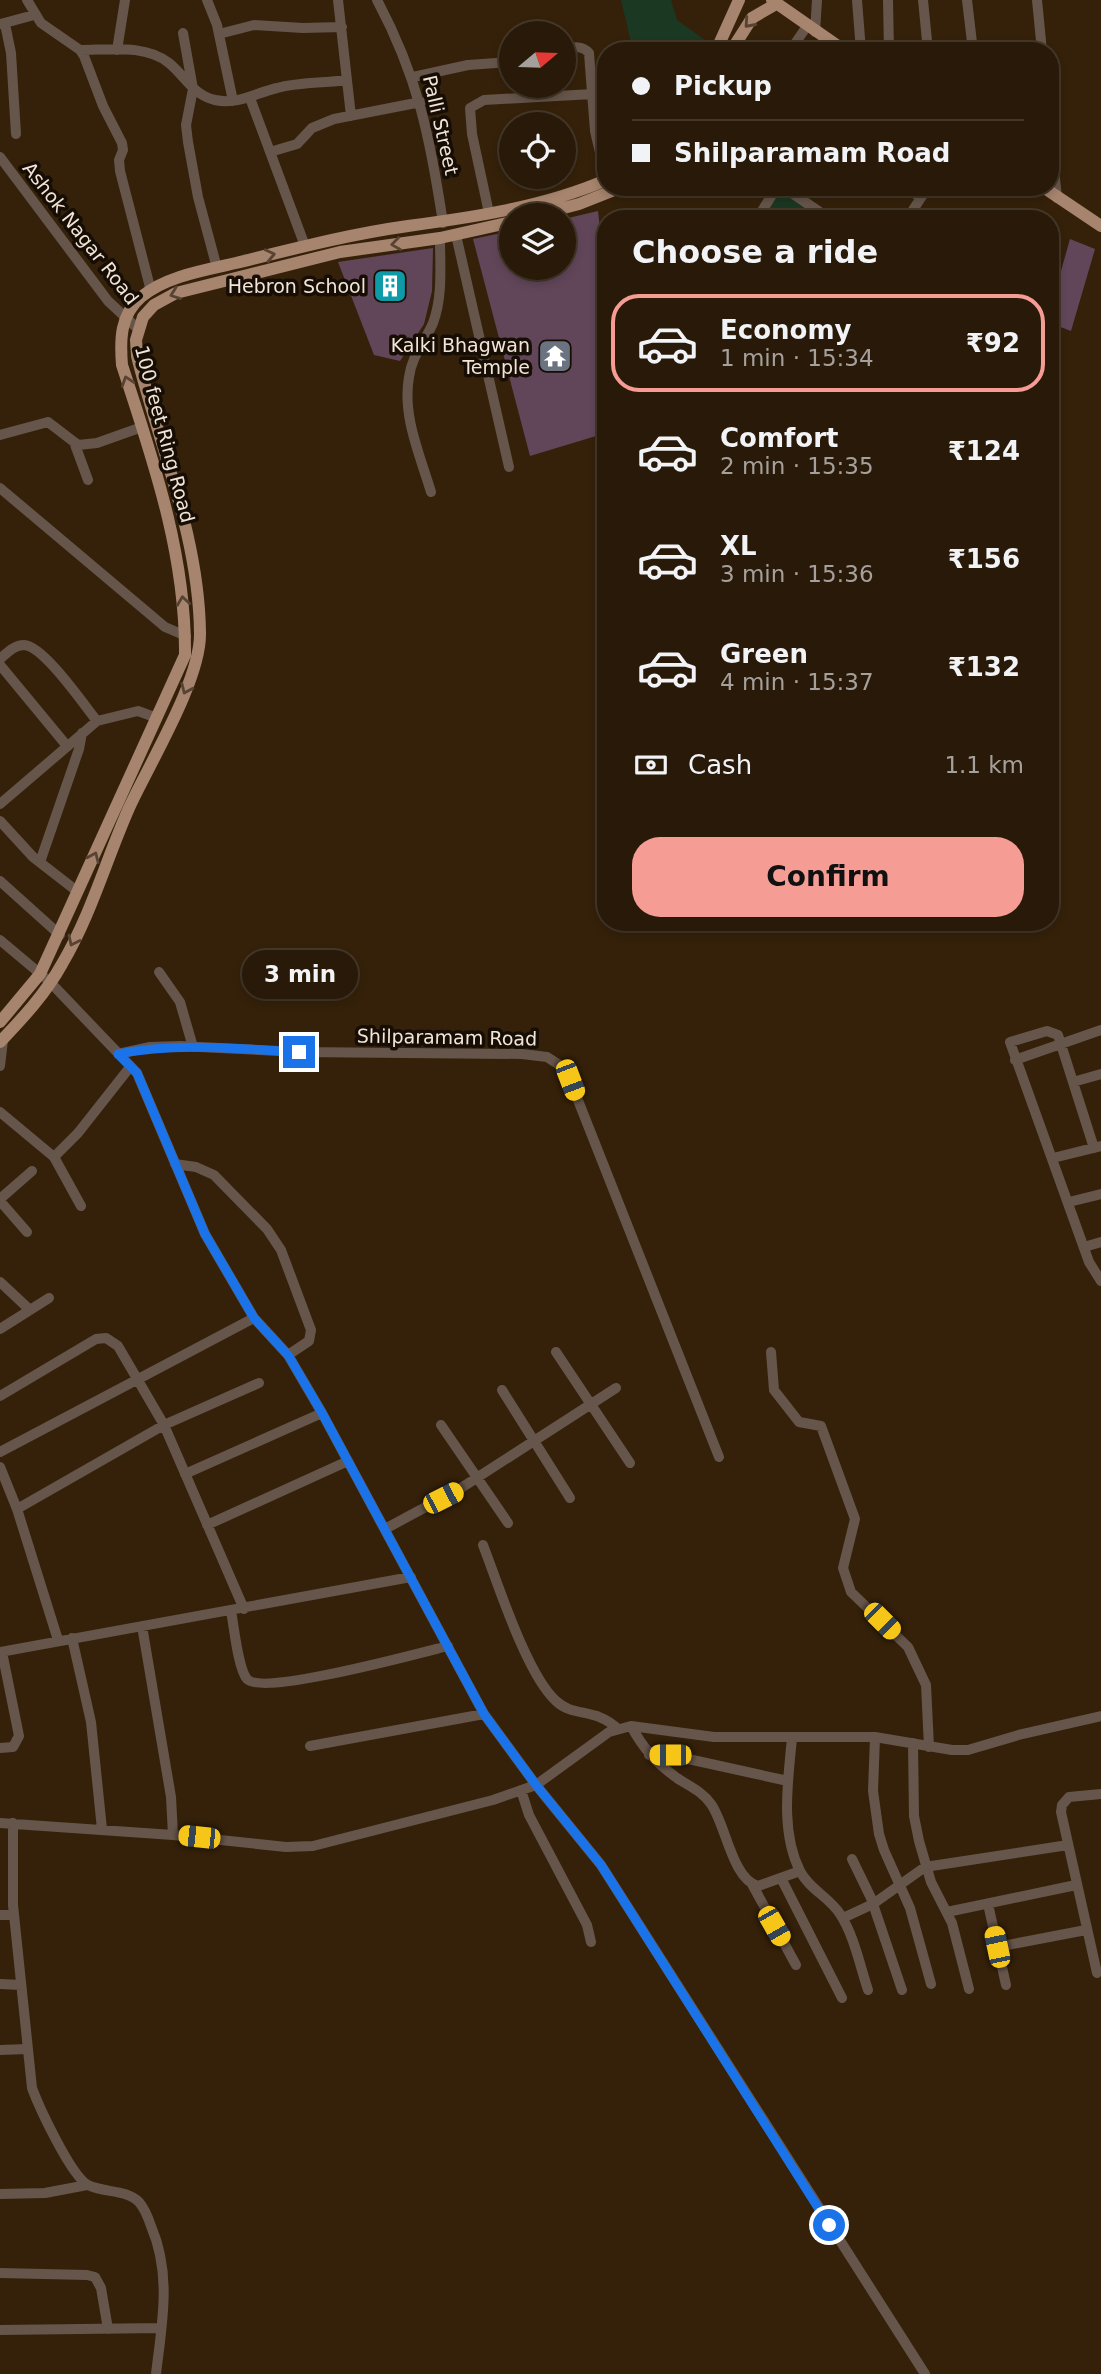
<!DOCTYPE html>
<html lang="en">
<head>
<meta charset="utf-8">
<style>
  :root { --surface:#281908; --page:#302212; --text:#f1f3f6; --muted:#a5a09c; --line:#443829; --accent:#f59c95 }
  body { margin:0; font-family:"DejaVu Sans",sans-serif; background:var(--page); color:var(--text); height:100vh; display:flex; flex-direction:column; font-size:26px; white-space:nowrap }
  * { box-sizing:border-box; margin:0 }
  p { font-size:23px; color:var(--muted) }
  .icon { flex:none; width:38px; height:38px; fill:none; stroke:currentColor; stroke-width:2; stroke-linecap:round; stroke-linejoin:round }
  .map { position:relative; flex:1; overflow:hidden }
  .sheet { position:absolute; left:597px; top:210px; width:462px; height:721px; display:flex; flex-direction:column; background:var(--surface); border-radius:28px; box-shadow:0 4px 10px #0003,0 0 0 2px var(--line) }
  .sheet>* { flex:none }
  .hud { position:absolute; left:597px; top:42px; width:462px; height:154px; border-radius:28px; box-shadow:0 4px 10px #0003,0 0 0 2px var(--line); display:grid; align-content:center; height:154px; padding:0 35px; background:var(--surface) }
  .needle { width:46px; rotate:71deg }
  .controls { position:absolute; left:499px; top:21px; display:grid; gap:14px }
  .controls a { display:grid; place-items:center; width:77px; height:77px; border-radius:50%; background:var(--surface); box-shadow:0 4px 10px #0003,0 0 0 2px var(--line); font-size:35px }
  .end { position:absolute; width:32px; height:32px; margin:-16px; border:9px solid #1a73e8; background:#fff; box-shadow:0 0 0 4px #fff }
  .from { border-radius:50% }
  .bubble { position:absolute; height:49px; border-radius:24px; background:var(--surface); box-shadow:0 4px 10px #0003,0 0 0 2px var(--line); font-size:23px; font-weight:700; line-height:49px; text-align:center }
  .car { position:absolute; width:21px; height:42px; margin:-21px -10px; border-radius:9px; box-shadow:0 0 5px 2px #0007; background:linear-gradient(#f5c518 24%,#345 0 40%,#f5c518 0 76%,#345 0 86%,#f5c518 0) }
  .hud b { display:flex; align-items:center; gap:24px; height:66px; font-size:26px }
  .hud b+b { border-top:2px solid var(--line) }
  .hud i { width:18px; height:18px; background:var(--text) }
  ul { padding:0; list-style:none }
  li { display:flex; align-items:center; gap:21px; height:98px; margin:0 14px 10px; padding:0 21px; border:4px solid transparent; border-radius:28px }
  li div { flex:1 }
  li b { display:block; font-size:26px }
  li em { font-style:normal; font-weight:700 }
  li.on { border-color:var(--accent) }
  li>.icon { width:63px; height:63px; stroke-width:1.5 }
  h2 { padding:0 35px; font-size:32px; line-height:84px }
  .pay { display:flex; align-items:center; gap:18px; height:77px; padding:0 35px; font-size:26px }
  .pay p { margin-inline-start:auto }
  .primary-button { display:flex; gap:14px; margin-top:auto; padding:14px 35px }
  .primary-button a { flex:1; height:80px; border-radius:28px; background:var(--accent); color:#111; font-size:28px; font-weight:700; line-height:80px; text-align:center }
  .map>svg:first-child { display:block }
  .green { fill:#1b3822 }
  .building { fill:#614659 }
  .lines { fill:none; stroke-linecap:round; stroke-linejoin:round }
  .minor { stroke:#66554a; stroke-width:10 }
  .major { stroke:#a6846d; stroke-width:12 }
  .oneway { stroke:#574334 }
  .route { stroke:#1a73e8; stroke-width:9 }
  .labels { text-anchor:middle; stroke-width:7; stroke-linejoin:round; paint-order:stroke }
  .street-label { font-size:19px; fill:#f2e4d7; stroke:#160d05 }
  .poi-label { font-size:19px; fill:#f2e4d7; stroke:#160d05; text-anchor:end }
</style>
</head>
<body>
<div class="map">
<svg width="1101" height="2374" viewBox="0 0 1101 2374">
  <rect width="100%" height="100%" fill="#35210a"/>
  <path class="green" d="M621,0H671L677,20L709,43L706,51H633Z
    M782,190L824,219H762Z"/>
  <path class="building" d="M598,211L606,279V433L530,456L473,239L511,231V268H564V219Z
    M1070,239L1095,249L1071,331L1050,323V310Z
    M433,248L432,291L424,324L400,361L374,355L338,262Z"/>
  <g class="lines">
    <path class="minor" d="M27,0L41,23L80,50L84,56L103,106L122,143L123,150L119,160L120,171L151,291
      M207,0L217,25L233,101
      M338,0L351,116
      M377,0C418,77 430,137 443,223
      M857,0L861,51
      M888,0L889,51
      M923,0L928,51
      M967,0L973,51
      M1037,0L1042,51
      M1,24L34,15
      M5,24L11,53L16,134
      M815,32L817,0
      M183,33L193,89L186,125L188,142L198,197L217,268
      M219,34L254,25L303,28L342,27
      M80,50C109,50 145,44 169,63C185,76 193,95 215,100C239,105 255,93 277,88C299,82 325,83 347,80
      M117,50L125,0
      M564,50C574,47 582,45 589,53L595,131L606,178
      M790,51L807,26
      M413,77L468,65L511,62
      M250,98L305,246
      M1050,130L1057,198
      M270,152L297,144L312,128L334,119L421,102
      M0,157L108,301L137,328
      M783,187L830,219
      M905,187L921,198
      M489,213L472,134L470,108L484,100L593,94
      M714,213L722,219
      M757,219L777,187
      M907,219L928,187
      M456,235L509,467
      M0,435L48,422L78,445L97,443L142,427
      M74,442L88,480
      M0,488L165,627L186,636
      M431,492C420,455 402,416 409,377C412,355 425,342 433,323C443,297 440,265 440,238
      M0,659C7,653 14,645 24,645C44,646 84,705 97,721
      M0,665L67,746
      M0,804L97,721L138,711L157,718
      M0,821L33,857L78,892
      M40,862L79,749L82,733
      M0,881L60,935
      M0,940L50,982L137,1073L205,1234L254,1318L288,1355L322,1413L484,1714L536,1785L601,1865L925,2374
      M159,972L180,1002L193,1047
      M118,1054L150,1047L180,1046L299,1052L522,1054L547,1057L561,1066L570,1080L719,1457
      M1015,1060L1101,1030
      M0,1066L3,1040
      M1073,1082L1101,1074
      M0,1112L54,1157L81,1206
      M1094,1148L1058,1035L1047,1031L1010,1042L1089,1262L1101,1281
      M54,1157L78,1133L130,1067
      M1053,1158L1101,1146
      M175,1164L196,1167L214,1175L267,1229L281,1250L311,1330L309,1341L288,1355
      M0,1199L32,1171
      M0,1201L27,1232
      M1069,1202L1101,1194
      M1084,1247L1101,1242
      M0,1282L30,1310
      M0,1329L49,1298
      M556,1352L630,1463
      M771,1352L774,1390L799,1422L821,1426L855,1519L843,1568L851,1592L908,1647L926,1685L929,1747
      M502,1390L570,1498
      M0,1396L96,1339L106,1338L118,1346L164,1425L244,1609
      M441,1425L508,1523
      M0,1452L254,1318
      M0,1467L17,1509L58,1640
      M185,1474L322,1413
      M17,1509L164,1425L259,1383
      M207,1525L348,1461
      M385,1529L461,1488L616,1388
      M483,1545C498,1584 527,1675 556,1701C574,1718 595,1707 618,1729
      M231,1611C234,1626 238,1669 247,1679C262,1696 420,1653 448,1646
      M142,1626L171,1797L173,1835
      M72,1638L91,1722L102,1829
      M0,1652L411,1577
      M631,1726C643,1748 656,1763 677,1778C689,1786 703,1792 711,1804C726,1825 732,1879 758,1886L800,1871
      M875,1737L873,1791L879,1834L884,1850L910,1908L931,1984
      M792,1738C788,1781 780,1831 800,1871C809,1889 829,1897 840,1914C854,1935 860,1966 868,1990
      M913,1743L914,1816L919,1841L931,1882L952,1923L969,1989
      M310,1746L484,1714
      M0,1748L13,1747L19,1736L2,1652
      M649,1755H670L788,1781
      M521,1790L529,1815L587,1925L591,1942
      M0,1823L173,1835L286,1847L313,1846L493,1800L536,1785L609,1732L631,1726L714,1737H875L952,1750H968L1022,1734L1101,1716
      M13,1823V1905L32,2088C39,2107 71,2176 88,2185C104,2193 126,2189 139,2202C145,2209 148,2217 151,2226C172,2275 162,2323 156,2374
      M852,1859L871,1898L902,1990
      M781,1878L842,1998
      M752,1884L796,1965
      M988,1904L1006,1985
      M947,1912L1076,1885
      M0,1915H14
      M843,1918L873,1904L925,1867L1068,1845
      M997,1947L1086,1930
      M1097,1973L1061,1812L1062,1805L1069,1797L1101,1794
      M0,1984L21,1985
      M0,2050L27,2049
      M0,2194L45,2193L87,2185
      M0,2273L87,2275L95,2277L101,2288L108,2329
      M0,2330L161,2328"/>
    <path class="major" d="M772,0L845,51
      M716,51L739,0
      M731,51L752,18L776,4
      M1043,187L1101,226
      M537,215L579,204L622,187
      M0,1022L40,974L185,655C186,554 153,460 122,365C120,340 120,315 141,297C166,276 206,270 236,263C293,249 350,234 408,226C474,217 544,207 606,180
      M0,1042C23,1018 46,993 62,964C91,915 106,860 129,808C149,764 201,680 200,633C199,537 160,448 137,356L136,340L143,317L154,305L176,293L340,252L440,238L511,222"/>
  </g>
  <defs><path id="oneway-chevron" d="M-2-3.5L2.5 0L-2 3.5" fill="none" stroke-width="1.6" stroke-linecap="round" stroke-linejoin="round" transform="scale(1.75)"/></defs>
  <g class="oneway">
    <use href="#oneway-chevron" transform="translate(749 23) rotate(132)"/>
    <use href="#oneway-chevron" transform="translate(396 244) rotate(172)"/>
    <use href="#oneway-chevron" transform="translate(270 255) rotate(-13)"/>
    <use href="#oneway-chevron" transform="translate(175 294) rotate(160)"/>
    <use href="#oneway-chevron" transform="translate(127 381) rotate(-108)"/>
    <use href="#oneway-chevron" transform="translate(183 601) rotate(-98)"/>
    <use href="#oneway-chevron" transform="translate(186 689) rotate(114)"/>
    <use href="#oneway-chevron" transform="translate(94 857) rotate(-66)"/>
    <use href="#oneway-chevron" transform="translate(73 941) rotate(116)"/>
  </g>
  <g class="lines">
    <path class="route" d="M299,1052C238,1049 179,1042 118,1054L137,1073L205,1234L254,1318L288,1355L322,1413L484,1714L536,1785L601,1865L829,2225"/>
  </g>
  <defs>
    <g id="building-square" transform="scale(1.75)"><rect x="-9" y="-9" width="18" height="18" rx="4" fill="#0f9aa8" stroke="#160d05"/><path d="M-4-6H4V6H1V3H-1V6H-4ZM-2.5-4.3h1.7v1.8h-1.7ZM.8-4.3h1.7v1.8H.8ZM-2.5-1h1.7V.8h-1.7ZM.8-1h1.7V.8H.8Z" fill="#fff"/></g>
    <g id="temple-square" transform="scale(1.75)"><rect x="-9" y="-9" width="18" height="18" rx="4" fill="#6b7280" stroke="#160d05"/><path d="M0-6L5-2H3V0L6.5 2.5H4V6H1.5V3h-3V6H-4V2.5H-6.5L-3 0V-2H-5Z" fill="#fff"/></g>
  </defs>
  <g fill-rule="evenodd">
    <use href="#building-square" x="390" y="286"/>
    <use href="#temple-square" x="555" y="356"/>
  </g>
  <g class="labels">
    <g class="street-label">
      <text transform="translate(441 125) rotate(77)" y="7">Palli Street</text>
      <text transform="translate(81 233) rotate(52)" y="7">Ashok Nagar Road</text>
      <text transform="translate(165 434) rotate(75)" y="7">100 feet Ring Road</text>
      <text transform="translate(447 1037) rotate(1)" y="7">Shilparamam Road</text>
    </g>
    <g class="poi-label">
      <text x="366" y="293">Hebron School</text>
      <text x="530" y="352">Kalki Bhagwan<tspan x="530" dy="22">Temple</tspan></text>
    </g>
  </g>
</svg>
<div class="controls">
<a><svg class="needle" viewBox="-14 -14 28 28"><path d="M0-13l5 13h-10z" fill="#e53935"/><path d="M0 13l5-13h-10z" fill="#a5a09c"/></svg></a>
<a><svg class="icon" aria-label="locate" viewBox="0 0 24 24"><circle cx="12" cy="12" r="6"/><path d="M12 2v4M12 18v4M2 12h4M18 12h4"/></svg></a>
<a><svg class="icon" aria-label="layers" viewBox="0 0 24 24"><path d="M12 4l9 5-9 5-9-5zM3 14l9 5 9-5"/></svg></a>
</div>
<i class="end from" style="left:829px;top:2225px"></i>
<i class="end" style="left:299px;top:1052px"></i>
<div class="bubble" style="left:242px;top:950px;width:116px">3 min</div>
<i class="car" style="left:570px;top:1080px;rotate:159deg"></i>
<i class="car" style="left:443px;top:1498px;rotate:63deg"></i>
<i class="car" style="left:882px;top:1621px;rotate:135deg"></i>
<i class="car" style="left:670px;top:1755px;rotate:270deg"></i>
<i class="car" style="left:199px;top:1837px;rotate:276deg"></i>
<i class="car" style="left:774px;top:1926px;rotate:150deg"></i>
<i class="car" style="left:997px;top:1947px;rotate:348deg"></i>
<div class="hud">
<b><i class="from"></i>Pickup</b>
<b><i></i>Shilparamam Road</b>
</div>
<section class="sheet">
<h2>Choose a ride</h2>
<ul>
<li class="on"><svg class="icon" aria-label="car" viewBox="0 0 24 24"><path d="M5 17H2v-5l4-1 3-4h7l3 4 3 1v5h-3M9 17h6M6 11h13"/><circle cx="7" cy="17" r="2"/><circle cx="17" cy="17" r="2"/></svg><div><b>Economy</b><p>1 min · 15:34</p></div><em>₹92</em></li>
<li><svg class="icon" aria-label="car" viewBox="0 0 24 24"><path d="M5 17H2v-5l4-1 3-4h7l3 4 3 1v5h-3M9 17h6M6 11h13"/><circle cx="7" cy="17" r="2"/><circle cx="17" cy="17" r="2"/></svg><div><b>Comfort</b><p>2 min · 15:35</p></div><em>₹124</em></li>
<li><svg class="icon" aria-label="car" viewBox="0 0 24 24"><path d="M5 17H2v-5l4-1 3-4h7l3 4 3 1v5h-3M9 17h6M6 11h13"/><circle cx="7" cy="17" r="2"/><circle cx="17" cy="17" r="2"/></svg><div><b>XL</b><p>3 min · 15:36</p></div><em>₹156</em></li>
<li><svg class="icon" aria-label="car" viewBox="0 0 24 24"><path d="M5 17H2v-5l4-1 3-4h7l3 4 3 1v5h-3M9 17h6M6 11h13"/><circle cx="7" cy="17" r="2"/><circle cx="17" cy="17" r="2"/></svg><div><b>Green</b><p>4 min · 15:37</p></div><em>₹132</em></li>
</ul>
<div class="pay"><svg class="icon" aria-label="cash" viewBox="0 0 24 24"><path d="M3 7h18v10H3z"/><circle cx="12" cy="12" r="2"/></svg>Cash<p>1.1 km</p></div>
<div class="primary-button"><a>Confirm</a></div>
</section>
</div>
</body>
</html>
